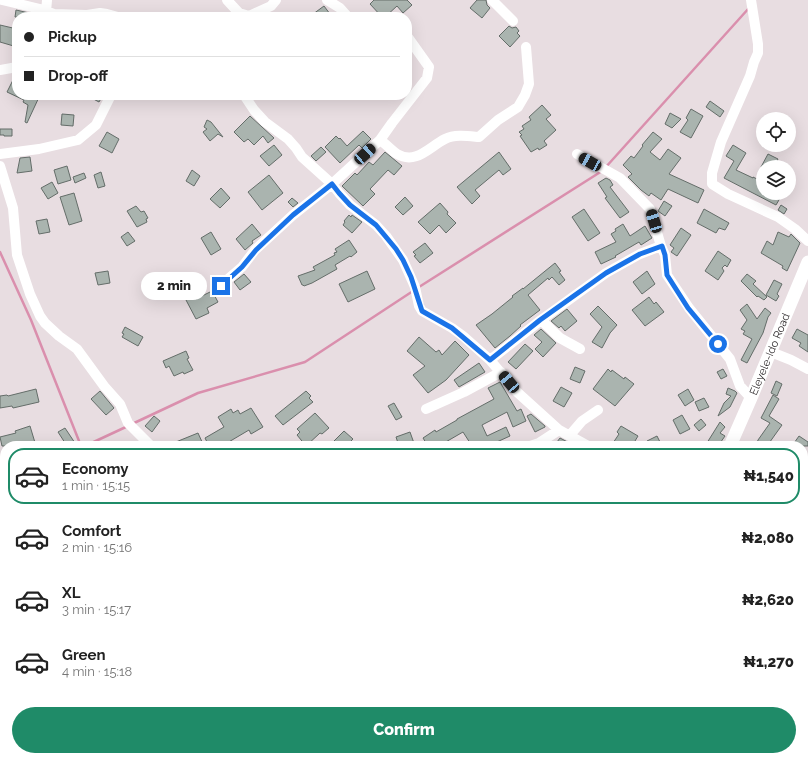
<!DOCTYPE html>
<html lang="en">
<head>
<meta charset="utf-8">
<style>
  :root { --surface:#fff; --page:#f6f6f6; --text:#222; --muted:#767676; --line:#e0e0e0; --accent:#1f8b68 }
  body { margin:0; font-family:Raleway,sans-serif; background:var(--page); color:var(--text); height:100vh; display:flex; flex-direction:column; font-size:15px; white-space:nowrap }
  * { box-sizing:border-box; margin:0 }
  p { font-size:13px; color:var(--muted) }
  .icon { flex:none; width:22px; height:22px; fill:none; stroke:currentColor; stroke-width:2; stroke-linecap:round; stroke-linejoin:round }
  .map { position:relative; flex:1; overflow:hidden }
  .side { position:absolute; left:0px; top:441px; width:808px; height:320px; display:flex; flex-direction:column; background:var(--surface); border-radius:16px 16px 0 0; box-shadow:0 4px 16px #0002 }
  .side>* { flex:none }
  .top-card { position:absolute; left:12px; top:12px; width:400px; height:88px; border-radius:16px; box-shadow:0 4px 16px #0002; display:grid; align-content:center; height:88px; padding:0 12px; background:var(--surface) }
  .controls { position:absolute; left:756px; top:112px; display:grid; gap:8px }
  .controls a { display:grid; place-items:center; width:40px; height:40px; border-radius:50%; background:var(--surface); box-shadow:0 4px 16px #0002; font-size:20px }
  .end { position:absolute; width:18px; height:18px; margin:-9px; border:5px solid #1a73e8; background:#fff; box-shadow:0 0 0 2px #fff }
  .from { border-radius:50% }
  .bubble { position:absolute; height:28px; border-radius:14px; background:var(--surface); box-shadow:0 4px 16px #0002; font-size:13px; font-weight:800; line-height:28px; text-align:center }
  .car { position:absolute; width:12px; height:24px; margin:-12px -6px; border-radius:5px; box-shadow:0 0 3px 1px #0007; background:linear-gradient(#222 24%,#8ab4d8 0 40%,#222 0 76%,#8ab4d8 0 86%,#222 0) }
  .top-card b { display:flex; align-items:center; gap:14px; height:38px; font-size:15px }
  .top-card b+b { border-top:1px solid var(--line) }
  .top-card i { width:10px; height:10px; background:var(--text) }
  ul { padding:7px 0 0; list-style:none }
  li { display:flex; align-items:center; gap:12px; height:56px; margin:0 8px 6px; padding:0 4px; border:2px solid transparent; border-radius:16px }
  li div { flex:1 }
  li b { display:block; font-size:15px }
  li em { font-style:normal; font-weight:800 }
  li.on { border-color:var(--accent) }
  li>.icon { width:36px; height:36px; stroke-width:1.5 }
  .action { display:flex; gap:8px; margin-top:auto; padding:8px 12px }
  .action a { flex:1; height:46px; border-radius:24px; background:var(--accent); color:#fff; font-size:16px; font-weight:800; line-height:46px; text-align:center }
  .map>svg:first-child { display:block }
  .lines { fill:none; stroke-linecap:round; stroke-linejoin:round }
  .stream { stroke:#da8fad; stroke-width:2.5 }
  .building { fill:#aab4af; stroke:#646d69 }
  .minor { stroke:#fff; stroke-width:10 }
  .major { stroke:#fff; stroke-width:13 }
  .route { stroke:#1a73e8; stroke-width:5 }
  .labels { text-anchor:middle; stroke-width:4; stroke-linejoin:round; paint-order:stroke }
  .street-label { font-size:11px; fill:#2b2729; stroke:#e8dde1 }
</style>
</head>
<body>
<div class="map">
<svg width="808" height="761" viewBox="0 0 808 761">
  <rect width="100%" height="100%" fill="#e8dde1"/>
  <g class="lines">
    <path class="stream" d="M605,168L749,8
      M0,252L31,320L81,446
      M419,287L602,171
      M132,424L198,393L305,362L413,291
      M85,446L128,426
      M60,761L61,756"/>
  </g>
  <path class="building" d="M374,0H407L412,5L403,13L397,6L385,17H382L370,4Z
    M477,0H486L487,5L490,8L482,18L470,8Z
    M324,6L330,14L327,17H309Z
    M16,10L38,15L42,17H15Z
    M0,25L17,29V47L0,42Z
    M509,26L512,28L516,27L519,31L517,33L520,36L510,47L499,36Z
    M16,74L17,95H40L27,123L25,122L28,105L23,102L24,100L7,92Z
    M86,95H103L99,102Z
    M710,101L724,111L720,117L706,107Z
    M542,105L551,115L546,119L556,130L544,141L547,145L539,150L538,148L531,152L520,136L522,135L519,132L524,129L522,126L531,120L529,117Z
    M691,109L703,116L691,138L680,132L688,120L686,118Z
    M670,113L681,119L672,128L665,124Z
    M62,114L74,115L73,126L61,125Z
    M250,116L274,138L268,143L263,136L254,145L248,139L244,142L234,132Z
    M207,120L211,122L223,137L218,134L210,141L203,132L207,129L204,127Z
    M0,129H12V136H4V135H0Z
    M363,131L371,139L362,148L359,145L340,163L325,147L336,136L339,139L340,138L347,146Z
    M107,132L119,139L112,153L99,146Z
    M653,132L662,139L650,152L660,160L668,149L681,158L669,174L704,190L698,203L668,189L661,200L651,193L649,196L641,190L628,177L632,174L623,165L631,156L634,158L643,146L642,145Z
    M274,145L282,155L269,166L260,156Z
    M733,145L746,153L736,170L753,178V177L763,182V193H783L776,205L724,178L734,161L726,156Z
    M321,147L326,152L316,161L311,156Z
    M385,152L402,166L394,175L388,170L370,189L375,194L363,206L342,186L355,173L357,175L369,162L373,165Z
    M499,152L511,169L503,175L499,170L475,190L480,196L472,204L457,187Z
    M768,154L778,159L774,167H761Z
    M30,157L32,171L17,173L20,158Z
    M67,166L71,180L58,184L54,170Z
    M192,170L200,176L194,186L186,181Z
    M101,172L105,186L98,188L94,175Z
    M84,173L86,178L75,183L73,177Z
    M269,175L283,193L262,210L248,192Z
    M606,178L610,180L613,185L610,187L629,212L620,218L605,198L607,197L598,183Z
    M52,182L58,193L48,199L41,188Z
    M221,188L230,198L220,208L210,199Z
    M74,193L82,221L69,225L60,197Z
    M405,197L413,206L403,215L395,207Z
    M292,198L298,203L293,207L288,202Z
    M664,201L672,206L665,216L658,211Z
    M440,203L448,212L447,214L456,223L446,233L439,225L430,234L418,222Z
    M781,205L787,209L784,214L778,210Z
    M136,206L141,212L144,211L148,218L146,219L147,222L137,227L127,211Z
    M584,209L600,233L588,241L572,217Z
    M704,209L729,223L725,230L719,228L716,233L697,223Z
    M349,215L351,217L352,215L362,222L352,233L343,225L345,222L344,221Z
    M47,219L50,232L39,234L36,221Z
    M252,224L261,235L252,241L253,243L245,250L236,239Z
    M623,224L630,236L645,226L652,238L641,245L639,242L615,256L616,257L601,264L595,252L616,242L611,234L616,231L615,229Z
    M681,228L691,235L677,256L671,252L674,248L670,245Z
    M128,232L135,241L127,246L121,237Z
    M211,232L221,249L211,255L201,238Z
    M778,232L789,237L791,234L800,243L787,271L782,268L783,266L761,253L767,241L773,245Z
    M349,240L357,252L351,257L350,256L335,265L337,269L312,283L304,286L303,285H302L298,276L315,270L313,267L335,255L334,253L337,252L335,249Z
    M425,243L433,253L420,263L414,256L416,255L413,252Z
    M718,251L731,260L727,267L725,265L722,268L724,271L718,280L705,271Z
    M555,263L561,271L559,272L565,280L559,285L552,277L549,280L548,278L528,295L540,310L520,325L521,326L510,336L495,348L476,325L492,314L513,297L512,296L523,288V289Z
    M108,271L110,283L98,285L95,273Z
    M367,271L375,289L348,302L339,284Z
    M647,271L655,284L642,294L633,282Z
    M244,274L251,282L240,290L234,282Z
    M747,274L756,281L753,284L767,297L764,300L758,296L757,297L741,281Z
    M774,280L782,284L777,294L779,296L776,301L766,295Z
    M212,291L218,302L207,308L209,313L196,319L186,300L194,295L196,299Z
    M649,297L654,304L656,302L664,312L645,326L632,310Z
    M747,304L757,319L765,308L771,313L768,317L763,333L747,363L741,360L752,339L743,334L745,331L741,329L747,320L740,310Z
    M598,306L617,325L610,333L602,348L592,342L602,327L590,314Z
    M567,309L577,321L565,331L561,326L559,328L551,321Z
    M125,327L143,337L138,346L122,337L124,334L122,333Z
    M541,329L556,343L543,357L535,349L542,342L534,335Z
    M797,329L808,335V352L799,346L801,343L792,338Z
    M419,337L436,352L439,350L442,355L455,341L469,355L446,380L428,393L413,375L425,366L407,351Z
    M525,344L533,351L516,369L508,362Z
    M186,351L189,358L187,359L193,370L184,374L183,372L174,376L169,366L166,368L163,361Z
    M479,363L485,372L459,387L454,380Z
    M575,367L585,371L580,383L570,379Z
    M608,369L611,372L612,370L624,379L625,377L634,384L615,406L593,389Z
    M723,369L727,376L721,379L717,372Z
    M776,381L782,384L777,396L771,393Z
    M500,382L517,411L521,409L526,421L513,427L507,412L482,425L487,436L506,427L510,436L488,446H472L463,432L444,443L446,446H428L423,438L435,430L436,432L457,420V419L494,399L488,388Z
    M561,387L572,393L564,407L553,401Z
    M728,388L735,391L737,393L730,407L718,416L724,403L731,396L726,394Z
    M36,389L39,402L13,408L12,406L0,408V396L7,395L8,396Z
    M688,389L694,400L685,406L678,395Z
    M100,391L114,408L106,415L91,399Z
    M306,391L311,396L309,398L313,402L283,425L275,416Z
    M773,395L779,399L769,416L782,425L767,446H756L758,440L770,423L761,418Z
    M704,398L709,407L699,411L695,402Z
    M394,403L402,417L396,420L388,406Z
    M251,408L263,427L251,434L249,430L227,443L229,446H209L205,438L224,427L218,417L231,409L233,413L238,410L240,414Z
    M315,413L329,428L322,434L320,433L306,446L297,435L300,432L297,429Z
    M531,414L545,426V427L535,432L527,416Z
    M682,415L690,429L680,434L673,420Z
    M154,416L160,421L152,432L145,426Z
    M701,419L706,425L699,431L694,425Z
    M720,422L725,427L720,433L725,436L718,446H705Z
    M30,426L36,446H2L0,437L16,433L15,431Z
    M621,426L638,436L632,446H611L619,434L617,432Z
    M65,428L77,446H67L58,432Z
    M344,431L353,439L346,446H329Z
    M410,432L415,446H399L396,437Z
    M198,433L203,444L196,446H166Z
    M657,436L662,446H650L647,441Z
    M799,436L808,442V446H792Z
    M560,438L575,446H554Z"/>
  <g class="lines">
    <path class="minor" d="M2,0L40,9L54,14L87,15L100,13L107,14L118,17
      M227,0L239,13L249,16L271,6L276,0
      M327,0L340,8L348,17
      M492,0L513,21
      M751,0L758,44V53L754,62L750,76L721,142L712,173V184L728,194L778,217L795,229L808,241
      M46,12L47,0
      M407,36L429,67L427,78L392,123L380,140C386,144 391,150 397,154C416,165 429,147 445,139C455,134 468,136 479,137L498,120L518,107L525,95L529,84L526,47
      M0,70L17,67
      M244,95L254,110L265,122L288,139L296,148L302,157L332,184L339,193L350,205L376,225L386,236L403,260L415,287L419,306L422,311L452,328L463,336L490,360L517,392L559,430L588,446
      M0,154L39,149L78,140L96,125L111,95
      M577,154L620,178L650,209L661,246
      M0,166L13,208L17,255L30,294L40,316L45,323L59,336L77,349L104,386L120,404L128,423L151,446
      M221,285L242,267L255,250L293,215L332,184L380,140
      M541,320L560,338L580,349
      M771,352L791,360L808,369
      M490,360L541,320L606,273L640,254L661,246L665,255L667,275L689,308L730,359L740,386L751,398
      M426,409L464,392L501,372
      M570,435L582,421L598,410
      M530,446L539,443L559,430
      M803,475L808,477
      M0,596L2,608L0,629
      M803,626L808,628
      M803,715L808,702
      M535,756L552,761
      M244,761L248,760L253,761
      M313,761L315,756
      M430,761L432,756
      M651,761L654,756
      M774,761L778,756"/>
    <g class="major">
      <path id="s1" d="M730,446L751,398L808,262"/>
      <path d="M560,761L561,756"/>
    </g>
  </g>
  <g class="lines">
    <path class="route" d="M221,286L242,267L256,250L293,215L332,184L339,193L350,205L376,225L396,249L403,260L411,277L422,311L452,328L490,360L540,320L606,273L640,254L662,246L665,255L667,275L688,308L718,344"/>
  </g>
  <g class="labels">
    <g class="street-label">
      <text dy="4" stroke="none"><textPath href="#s1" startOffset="100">Eleyele-Ido Road</textPath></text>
    </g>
  </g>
</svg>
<div class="controls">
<a><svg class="icon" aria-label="locate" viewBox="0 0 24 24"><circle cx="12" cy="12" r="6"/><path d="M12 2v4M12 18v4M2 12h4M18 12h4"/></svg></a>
<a><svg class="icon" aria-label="layers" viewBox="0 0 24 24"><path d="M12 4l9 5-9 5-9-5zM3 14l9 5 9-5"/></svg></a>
</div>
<i class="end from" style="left:718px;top:344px"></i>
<i class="end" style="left:221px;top:286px"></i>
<div class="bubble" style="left:141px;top:272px;width:66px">2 min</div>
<i class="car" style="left:365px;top:154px;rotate:48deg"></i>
<i class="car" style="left:590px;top:162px;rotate:299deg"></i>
<i class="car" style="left:654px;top:221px;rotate:343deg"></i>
<i class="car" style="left:509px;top:382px;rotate:320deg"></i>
<div class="top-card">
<b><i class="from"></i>Pickup</b>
<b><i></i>Drop-off</b>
</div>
<section class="side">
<ul>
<li class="on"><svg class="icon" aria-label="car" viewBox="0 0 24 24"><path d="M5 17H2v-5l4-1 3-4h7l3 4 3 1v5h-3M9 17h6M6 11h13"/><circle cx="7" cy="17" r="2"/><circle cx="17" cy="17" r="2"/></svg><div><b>Economy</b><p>1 min · 15:15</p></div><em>₦1,540</em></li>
<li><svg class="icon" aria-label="car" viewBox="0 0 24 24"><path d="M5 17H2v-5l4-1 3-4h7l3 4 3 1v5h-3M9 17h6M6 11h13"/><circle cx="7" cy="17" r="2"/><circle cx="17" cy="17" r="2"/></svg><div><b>Comfort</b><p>2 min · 15:16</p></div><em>₦2,080</em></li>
<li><svg class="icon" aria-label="car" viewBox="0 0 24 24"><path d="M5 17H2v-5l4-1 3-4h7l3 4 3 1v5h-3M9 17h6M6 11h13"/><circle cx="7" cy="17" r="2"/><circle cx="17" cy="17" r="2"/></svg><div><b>XL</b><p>3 min · 15:17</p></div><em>₦2,620</em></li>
<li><svg class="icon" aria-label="car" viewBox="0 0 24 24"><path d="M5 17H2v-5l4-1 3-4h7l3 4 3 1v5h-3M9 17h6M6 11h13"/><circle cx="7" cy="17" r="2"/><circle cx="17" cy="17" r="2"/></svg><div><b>Green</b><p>4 min · 15:18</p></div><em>₦1,270</em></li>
</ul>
<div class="action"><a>Confirm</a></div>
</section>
</div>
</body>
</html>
